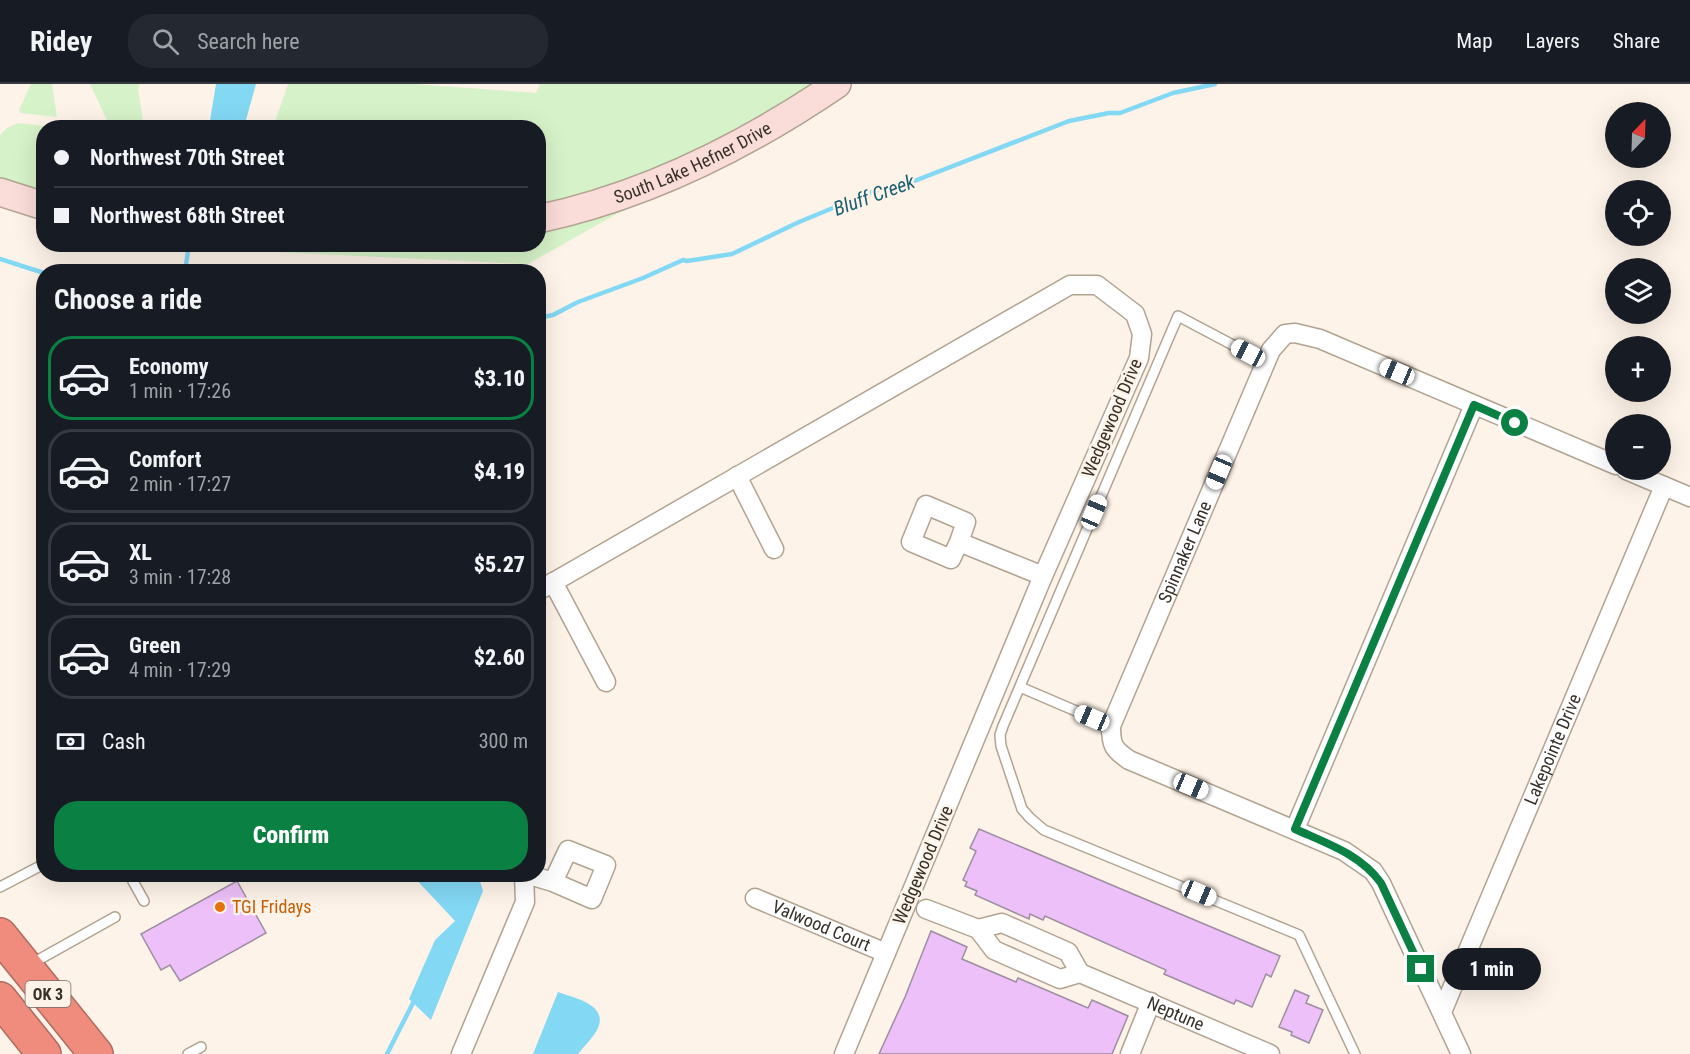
<!DOCTYPE html>
<html lang="en">
<head>
<meta charset="utf-8">
<style>
  :root { --surface:#171b24; --page:#242831; --text:#f1f3f6; --muted:#9ea1a6; --line:#363941; --accent:#0b8043 }
  body { margin:0; font-family:"Roboto Condensed",sans-serif; background:var(--page); color:var(--text); height:100vh; display:flex; flex-direction:column; font-size:22px; white-space:nowrap }
  * { box-sizing:border-box; margin:0 }
  p { font-size:20px; color:var(--muted) }
  .icon { flex:none; width:33px; height:33px; fill:none; stroke:currentColor; stroke-width:2; stroke-linecap:round; stroke-linejoin:round }
  .map { position:relative; flex:1; overflow:hidden }
  .details { position:absolute; left:36px; top:180px; width:510px; height:618px; display:flex; flex-direction:column; background:var(--surface); border-radius:24px; box-shadow:0 6px 24px #0002 }
  .details>* { flex:none }
  .banner { position:absolute; left:36px; top:36px; width:510px; height:132px; border-radius:24px; box-shadow:0 6px 24px #0002; display:grid; align-content:center; height:132px; padding:0 18px; background:var(--surface) }
  .needle { width:39px; rotate:23deg }
  .tools { position:absolute; left:1605px; top:18px; display:grid; gap:12px }
  .tools a { display:grid; place-items:center; width:66px; height:66px; border-radius:50%; background:var(--surface); box-shadow:0 6px 24px #0002; font-size:30px }
  .end { position:absolute; width:27px; height:27px; margin:-14px; border:8px solid #0b8043; background:#fff; box-shadow:0 0 0 3px #fff }
  .from { border-radius:50% }
  .bubble { position:absolute; height:42px; border-radius:21px; background:var(--surface); box-shadow:0 6px 24px #0002; font-size:20px; font-weight:800; line-height:42px; text-align:center }
  .car { position:absolute; width:18px; height:36px; margin:-18px -9px; border-radius:8px; box-shadow:0 0 4px 2px #0007; background:linear-gradient(#fff 24%,#345 0 40%,#fff 0 76%,#345 0 86%,#fff 0) }
  .banner b { display:flex; align-items:center; gap:21px; height:57px; font-size:22px }
  .banner b+b { border-top:2px solid var(--line) }
  .banner i { width:15px; height:15px; background:var(--text) }
  ul { padding:0; list-style:none }
  li { display:flex; align-items:center; gap:18px; height:84px; margin:0 12px 9px; padding:0 6px; border:3px solid var(--line); border-radius:24px }
  li div { flex:1 }
  li b { display:block; font-size:22px }
  li em { font-style:normal; font-weight:800 }
  li.on { border-color:var(--accent) }
  li>.icon { width:54px; height:54px; stroke-width:1.5 }
  h2 { padding:0 18px; font-size:27px; line-height:72px }
  .pay { display:flex; align-items:center; gap:15px; height:66px; padding:0 18px; font-size:22px }
  .pay p { margin-inline-start:auto }
  .action { display:flex; gap:12px; margin-top:auto; padding:12px 18px }
  .action a { flex:1; height:69px; border-radius:24px; background:var(--accent); color:#fff; font-size:24px; font-weight:800; line-height:69px; text-align:center }
  header { display:flex; align-items:center; gap:36px; box-sizing:border-box; height:84px; padding:0 30px; background:var(--surface); border-bottom:2px solid var(--line) }
  header strong { font-size:28px }
  nav { display:flex; gap:33px; margin-inline-start:auto; font-size:21px }
  .search { width:420px; height:54px; background:var(--page); display:flex; align-items:center; gap:15px; box-sizing:border-box; padding:0 21px; border-radius:24px; color:var(--muted); font-size:22px }
  .map>svg:first-child { display:block }
  .green { fill:#d6f2c8 }
  .water { fill:#83d8f4 }
  .lines { fill:none; stroke-linecap:round; stroke-linejoin:round }
  .stream { stroke:#83d8f4; stroke-width:4.5 }
  .building { fill:#eec0f9; stroke:#9d8ea0; stroke-width:1.5 }
  .lane-casing { stroke:#b2a391; stroke-width:12 }
  .street-casing { stroke:#b2a391; stroke-width:21 }
  .secondary-casing { stroke:#b2a391; stroke-width:30 }
  .highway-casing { stroke:#ae6c60; stroke-width:36 }
  .lane { stroke:#fff; stroke-width:9 }
  .street { stroke:#fff; stroke-width:18 }
  .secondary { stroke:#fadcd8; stroke-width:27 }
  .highway { stroke:#ef8c7d; stroke-width:33 }
  .route { stroke:#0b8043; stroke-width:8 }
  .food-dot { fill:#e8710a; stroke:#fdf3e8; stroke-width:2 }
  .labels { text-anchor:middle; stroke-width:5; stroke-linejoin:round; paint-order:stroke }
  .shield { fill:#fdf3e8; stroke:#726a62; stroke-width:1.5 }
  .shield-label { font-size:16px; font-weight:bold; fill:#363029 }
  .street-label { font-size:18px; fill:#363029; stroke:#fdf3e8 }
  .food-label { font-size:18px; fill:#c56008; stroke:#fdf3e8; text-anchor:start }
  .water-label { font-size:20px; font-style:italic; fill:#1a5f72; stroke:#fdf3e8 }
</style>
</head>
<body>
<header>
<strong>Ridey</strong>
<div class="search"><svg class="icon" aria-label="search" viewBox="0 0 24 24"><circle cx="10" cy="10" r="6"/><path d="M15 15l6 6"/></svg>Search here</div>
<nav><a>Map</a><a>Layers</a><a>Share</a></nav>
</header>
<div class="map">
<svg width="1690" height="970" viewBox="0 0 1690 970">
  <rect width="100%" height="100%" fill="#fdf3e8"/>
  <path class="green" d="M31,0H52L57,33L21,29L19,26Z
    M90,0H140L138,5L144,43H110Z
    M288,0H413L536,9L540,0H847L528,180L233,166L234,160H538V44L273,43Z
    M18,39L53,43L44,44L43,112L0,99V51L7,44Z"/>
  <path class="water" d="M216,0H256L244,43H209Z
    M412,791H478L483,807L431,936L409,915L435,856L455,837Z
    M558,908C574,914 608,920 598,944C594,953 584,962 578,970H533Z"/>
  <g class="lines">
    <path class="stream" d="M0,175L44,189
      M185,188L189,160
      M538,234L553,231L578,218L643,194L683,176L687,177L732,170L799,138L874,107L892,102L904,101L1069,37L1109,29H1120L1173,9L1215,0
      M387,970L413,919"/>
  </g>
  <path class="building" d="M979,745L1280,872L1271,893L1266,890L1252,923L1236,916L1234,920L1164,890L1166,886L1045,832L1043,836L1030,830L1029,835L975,811L977,807L965,802L967,798L963,796L976,767L970,764Z
    M237,797L266,849L180,897L170,881L161,886L141,850Z
    M931,847L967,863L962,875L1016,898L1018,894L1088,924L1092,916L1128,932L1112,970H879L905,913Z
    M1295,906L1309,912L1306,919L1323,926L1309,959L1291,951L1292,948L1279,943Z"/>
  <g class="lines">
    <g class="lane-casing">
      <path id="lane" d="M1265,278L1178,232L1003,642L1000,651L1001,662L1022,725L1030,734L1044,746L1299,851L1355,970
        M1020,603L1111,642
        M129,790L144,817
        M0,803L44,780
        M31,880L115,833
        M188,970L201,963"/>
    </g>
    <g class="street-casing">
      <g id="street">
        <path d="M1626,386L1690,413"/>
        <path d="M737,392L774,465"/>
        <path d="M959,458L951,475L911,458L926,421L966,438L959,458L1043,492"/>
        <path d="M553,498L606,598"/>
        <path d="M538,507L1070,201H1097L1135,230L1142,250L1139,274L1043,492L844,970"/>
        <path d="M1295,745L1474,321"/>
        <path d="M526,790L553,798L592,815L606,781L568,766L553,798"/>
        <path id="s1" d="M755,814L886,869"/>
        <path d="M926,825L978,845L994,866L1060,895L1080,889"/>
        <path id="s2" d="M978,845L1002,839L1068,868L1080,889L1270,970"/>
        <path id="s3" d="M1442,928L1664,402"/>
        <path d="M461,970L525,818L524,790"/>
        <path d="M1130,970L1151,918"/>
        <path id="s4" d="M1461,970L1381,799L1373,787L1344,767L1129,676C1113,665 1111,661 1111,642L1271,266L1285,250L1295,249L1320,255L1616,381"/>
      </g>
    </g>
    <g class="secondary-casing">
      <g id="secondary">
        <path d="M0,108L44,122"/>
        <path id="s5" d="M538,135C647,112 746,62 837,0"/>
      </g>
    </g>
    <g class="highway-casing">
      <path id="highway" d="M0,851L96,970
        M0,915L44,970"/>
    </g>
    <use href="#lane" class="lane"/>
    <use href="#street" class="street"/>
    <use href="#secondary" class="secondary"/>
    <use href="#highway" class="highway"/>
  </g>
  <g class="lines">
    <path class="route" d="M1421,885L1381,799C1360,770 1326,759 1295,745L1474,321L1515,339"/>
  </g>
  <circle class="food-dot" cx="220" cy="823" r="6"/>
  <g class="labels">
    <rect class="shield" x="25.5" y="897" width="45" height="26" rx="4.5"/>
    <g class="shield-label">
      <text x="48" y="916">OK 3</text>
    </g>
    <g class="street-label">
      <text dy="6" stroke="none"><textPath href="#s5" startOffset="165">South Lake Hefner Drive</textPath></text>
      <text transform="translate(1112 334) rotate(-67)" y="6">Wedgewood Drive</text>
      <text dy="6" stroke="none"><textPath href="#s4" startOffset="702">Spinnaker Lane</textPath></text>
      <text dy="6" stroke="none"><textPath href="#s3" startOffset="285">Lakepointe Drive</textPath></text>
      <text transform="translate(923 781) rotate(-67)" y="6">Wedgewood Drive</text>
      <text dy="6" stroke="none"><textPath href="#s1" startOffset="72">Valwood Court</textPath></text>
      <text dy="6" stroke="none"><textPath href="#s2" startOffset="225">Neptune</textPath></text>
    </g>
    <g class="food-label">
      <text x="232" y="829">TGI Fridays</text>
    </g>
    <g class="water-label">
      <text transform="translate(874 111) rotate(-20)" y="7">Bluff Creek</text>
    </g>
  </g>
</svg>
<div class="tools">
<a><svg class="needle" viewBox="-14 -14 28 28"><path d="M0-13l5 13h-10z" fill="#e53935"/><path d="M0 13l5-13h-10z" fill="#9ea1a6"/></svg></a>
<a><svg class="icon" aria-label="locate" viewBox="0 0 24 24"><circle cx="12" cy="12" r="6"/><path d="M12 2v4M12 18v4M2 12h4M18 12h4"/></svg></a>
<a><svg class="icon" aria-label="layers" viewBox="0 0 24 24"><path d="M12 4l9 5-9 5-9-5zM3 14l9 5 9-5"/></svg></a>
<a>+</a>
<a>−</a>
</div>
<i class="end from" style="left:1515px;top:339px"></i>
<i class="end" style="left:1421px;top:885px"></i>
<div class="bubble" style="left:1442px;top:864px;width:99px">1 min</div>
<i class="car" style="left:1248px;top:269px;rotate:298deg"></i>
<i class="car" style="left:1397px;top:288px;rotate:293deg"></i>
<i class="car" style="left:1219px;top:388px;rotate:203deg"></i>
<i class="car" style="left:1094px;top:428px;rotate:23deg"></i>
<i class="car" style="left:1092px;top:634px;rotate:293deg"></i>
<i class="car" style="left:1191px;top:702px;rotate:113deg"></i>
<i class="car" style="left:1199px;top:809px;rotate:113deg"></i>
<div class="banner">
<b><i class="from"></i>Northwest 70th Street</b>
<b><i></i>Northwest 68th Street</b>
</div>
<section class="details">
<h2>Choose a ride</h2>
<ul>
<li class="on"><svg class="icon" aria-label="car" viewBox="0 0 24 24"><path d="M5 17H2v-5l4-1 3-4h7l3 4 3 1v5h-3M9 17h6M6 11h13"/><circle cx="7" cy="17" r="2"/><circle cx="17" cy="17" r="2"/></svg><div><b>Economy</b><p>1 min · 17:26</p></div><em>$3.10</em></li>
<li><svg class="icon" aria-label="car" viewBox="0 0 24 24"><path d="M5 17H2v-5l4-1 3-4h7l3 4 3 1v5h-3M9 17h6M6 11h13"/><circle cx="7" cy="17" r="2"/><circle cx="17" cy="17" r="2"/></svg><div><b>Comfort</b><p>2 min · 17:27</p></div><em>$4.19</em></li>
<li><svg class="icon" aria-label="car" viewBox="0 0 24 24"><path d="M5 17H2v-5l4-1 3-4h7l3 4 3 1v5h-3M9 17h6M6 11h13"/><circle cx="7" cy="17" r="2"/><circle cx="17" cy="17" r="2"/></svg><div><b>XL</b><p>3 min · 17:28</p></div><em>$5.27</em></li>
<li><svg class="icon" aria-label="car" viewBox="0 0 24 24"><path d="M5 17H2v-5l4-1 3-4h7l3 4 3 1v5h-3M9 17h6M6 11h13"/><circle cx="7" cy="17" r="2"/><circle cx="17" cy="17" r="2"/></svg><div><b>Green</b><p>4 min · 17:29</p></div><em>$2.60</em></li>
</ul>
<div class="pay"><svg class="icon" aria-label="cash" viewBox="0 0 24 24"><path d="M3 7h18v10H3z"/><circle cx="12" cy="12" r="2"/></svg>Cash<p>300 m</p></div>
<div class="action"><a>Confirm</a></div>
</section>
</div>
</body>
</html>
